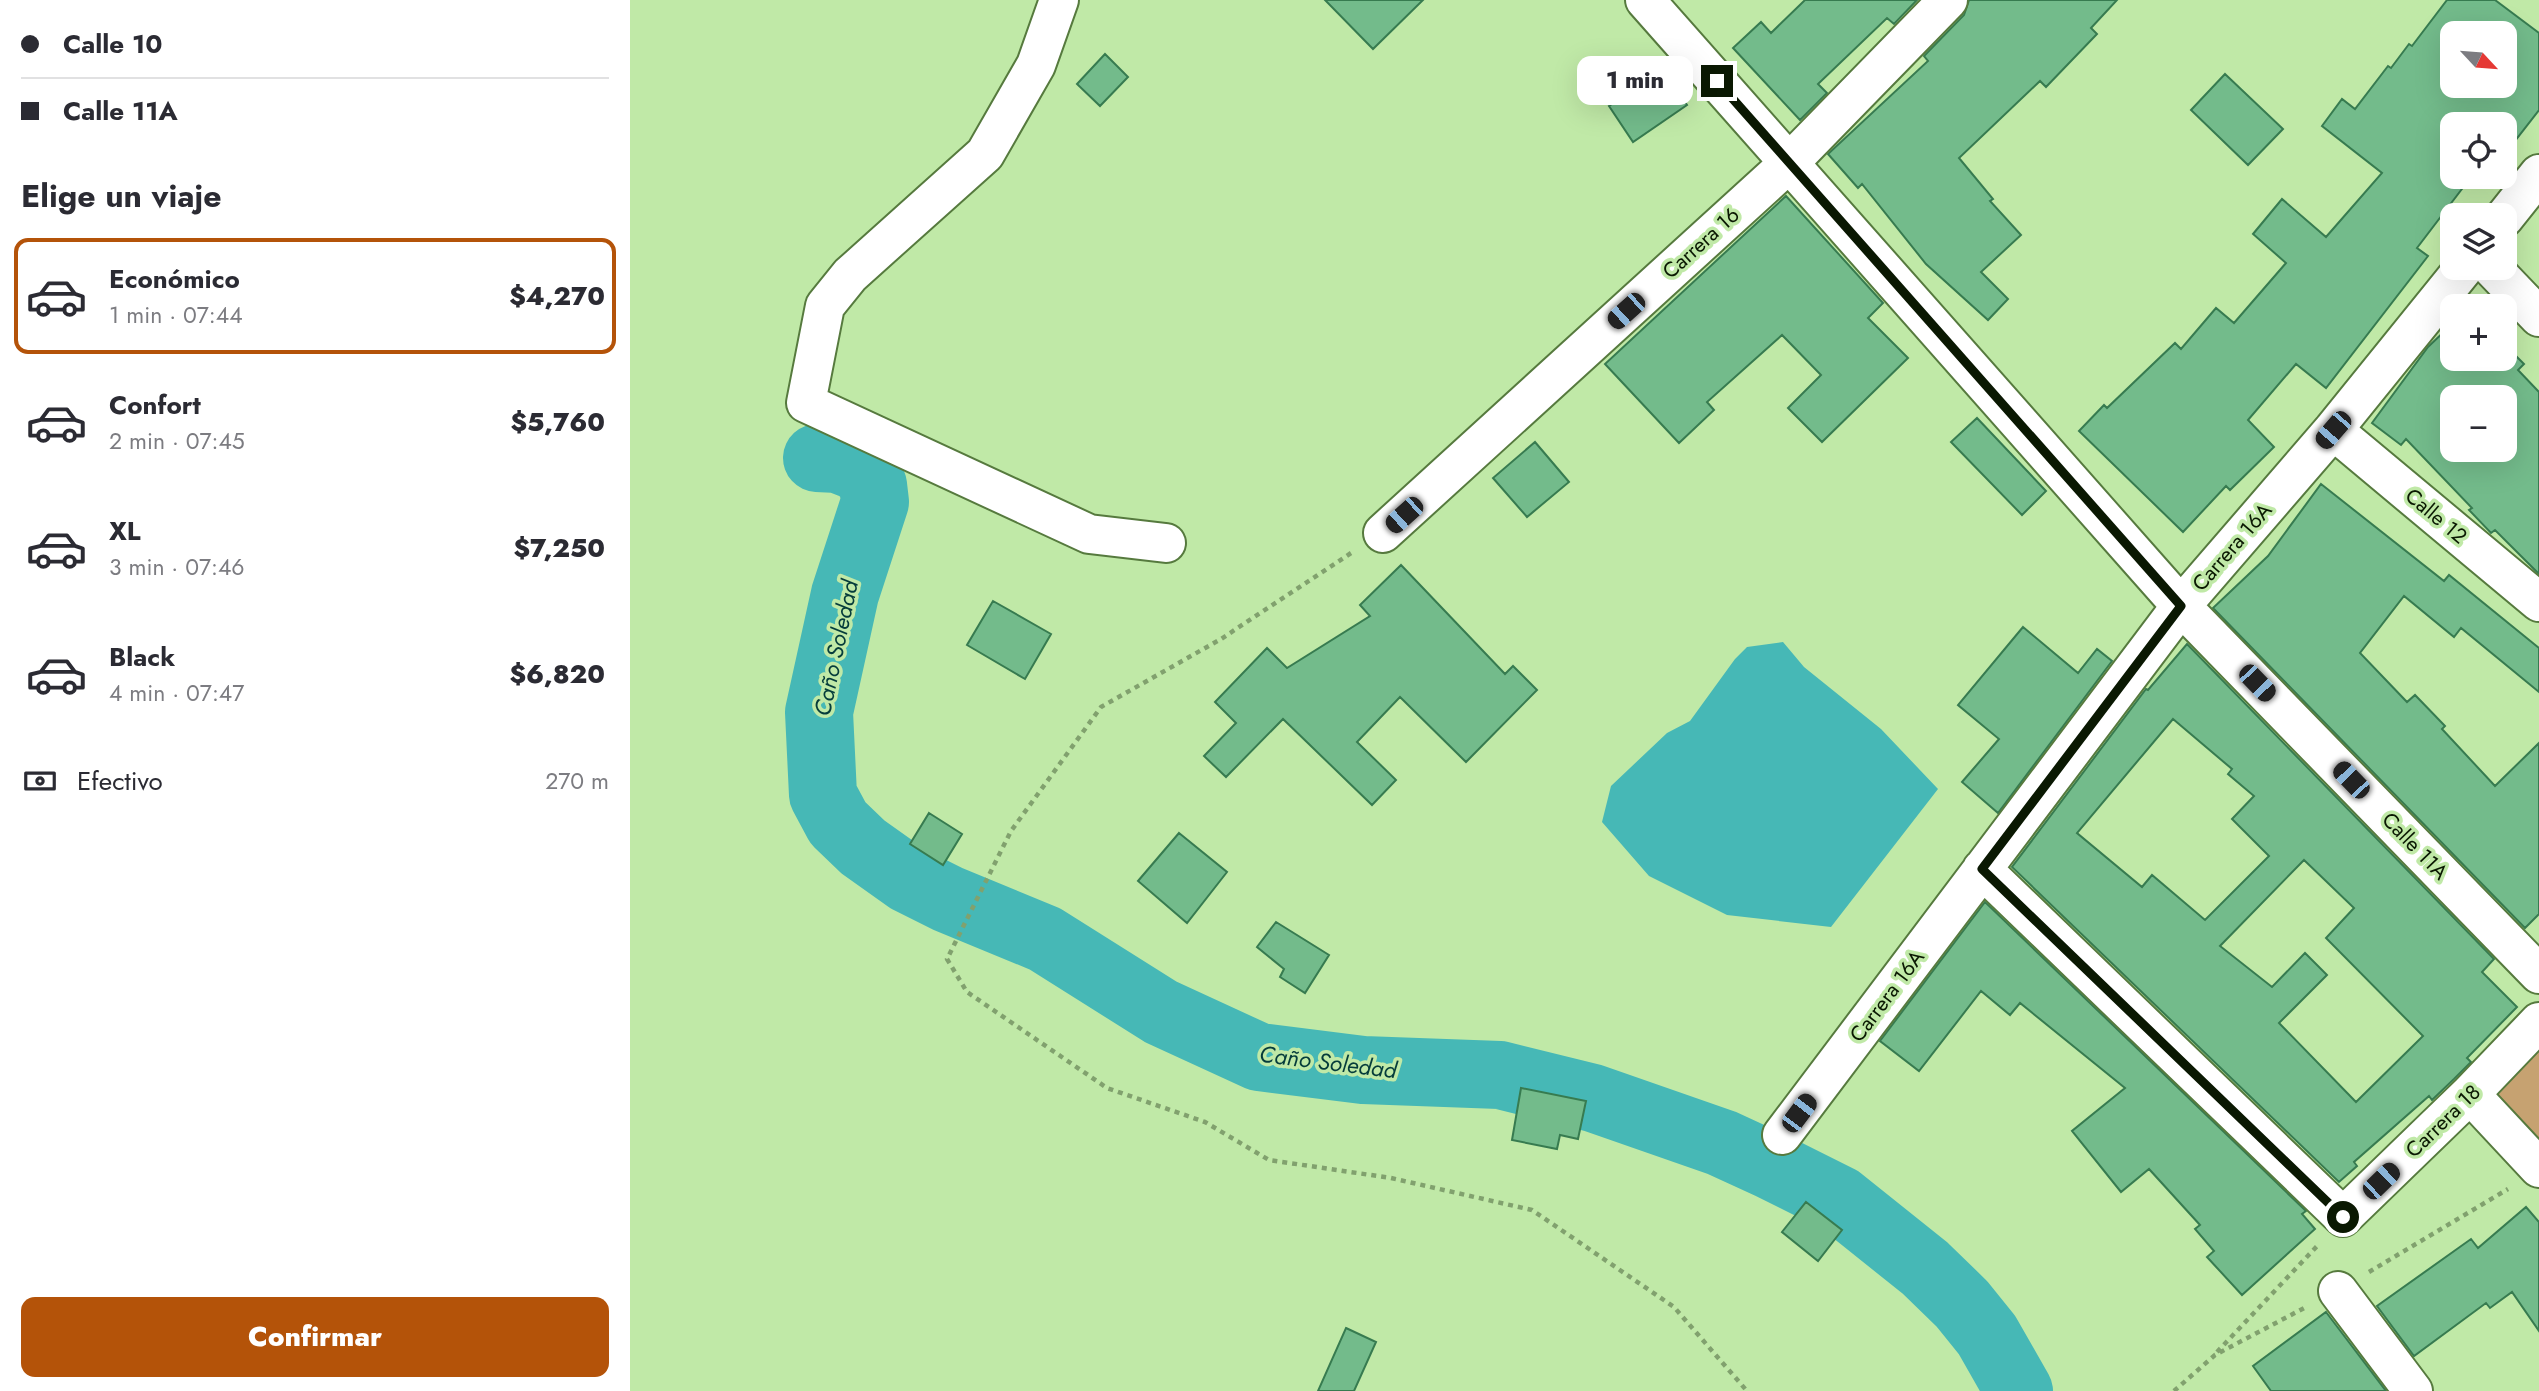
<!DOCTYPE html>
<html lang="es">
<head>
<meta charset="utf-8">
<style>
  :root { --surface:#fff; --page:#f2f2f3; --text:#2b2b33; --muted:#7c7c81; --line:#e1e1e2; --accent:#b45309 }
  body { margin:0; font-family:Jost,sans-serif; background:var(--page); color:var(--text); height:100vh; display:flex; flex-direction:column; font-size:26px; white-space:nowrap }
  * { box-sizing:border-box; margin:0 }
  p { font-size:23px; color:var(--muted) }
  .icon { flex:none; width:38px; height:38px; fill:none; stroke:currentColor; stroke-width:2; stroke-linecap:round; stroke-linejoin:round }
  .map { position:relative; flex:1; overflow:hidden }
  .details { display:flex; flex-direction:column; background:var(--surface); width:630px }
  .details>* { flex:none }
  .hud { display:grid; align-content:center; height:154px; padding:0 21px; background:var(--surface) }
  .needle { width:46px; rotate:116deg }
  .fabs { position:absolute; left:1810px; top:21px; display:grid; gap:14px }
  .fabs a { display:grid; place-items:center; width:77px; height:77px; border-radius:14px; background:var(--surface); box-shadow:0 7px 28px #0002; font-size:35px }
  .end { position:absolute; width:32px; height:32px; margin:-16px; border:9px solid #0a1802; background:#fff; box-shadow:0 0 0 4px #fff }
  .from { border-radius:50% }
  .bubble { position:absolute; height:49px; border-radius:14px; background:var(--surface); box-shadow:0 7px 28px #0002; font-size:23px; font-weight:800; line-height:49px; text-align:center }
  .car { position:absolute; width:21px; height:42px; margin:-21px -10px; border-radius:9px; box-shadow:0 0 5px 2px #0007; background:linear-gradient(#222 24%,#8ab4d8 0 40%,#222 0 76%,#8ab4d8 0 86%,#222 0) }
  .hud b { display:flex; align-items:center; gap:24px; height:66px; font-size:26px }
  .hud b+b { border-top:2px solid var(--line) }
  .hud i { width:18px; height:18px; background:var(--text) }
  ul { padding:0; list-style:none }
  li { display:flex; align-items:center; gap:21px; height:116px; margin:0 14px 10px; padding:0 7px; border:4px solid transparent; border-radius:14px }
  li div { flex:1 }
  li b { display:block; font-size:26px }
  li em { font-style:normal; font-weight:800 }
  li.selected { border-color:var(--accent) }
  li>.icon { width:63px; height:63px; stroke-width:1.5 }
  h2 { padding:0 21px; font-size:32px; line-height:84px }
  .pay { display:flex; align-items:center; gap:18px; height:77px; padding:0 21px; font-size:26px }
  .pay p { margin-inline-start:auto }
  .cta { display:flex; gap:14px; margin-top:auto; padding:14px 21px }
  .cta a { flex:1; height:80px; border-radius:14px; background:var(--accent); color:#fff; font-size:28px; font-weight:800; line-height:80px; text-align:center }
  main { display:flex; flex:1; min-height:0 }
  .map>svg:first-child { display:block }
  .green { fill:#c6a271 }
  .water { fill:#46b8b6 }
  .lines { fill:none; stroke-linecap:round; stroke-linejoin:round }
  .river { stroke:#46b8b6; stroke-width:68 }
  .building { fill:#73bb8b; stroke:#377b50; stroke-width:2; fill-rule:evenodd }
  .minor-casing { stroke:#567a3e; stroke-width:42 }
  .path { stroke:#81a16e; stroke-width:4.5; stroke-dasharray:5 5; stroke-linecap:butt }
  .minor { stroke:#fff; stroke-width:38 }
  .route { stroke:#0a1802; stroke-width:9 }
  .labels { text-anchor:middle; stroke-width:7; stroke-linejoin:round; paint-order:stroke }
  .street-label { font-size:21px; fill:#0a1802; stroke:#c0e9a7 }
  .water-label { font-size:23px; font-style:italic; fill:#053c3b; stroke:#c0e9a7 }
</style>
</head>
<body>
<main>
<section class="details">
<div class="hud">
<b><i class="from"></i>Calle 10</b>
<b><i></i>Calle 11A</b>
</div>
<h2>Elige un viaje</h2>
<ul>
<li class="selected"><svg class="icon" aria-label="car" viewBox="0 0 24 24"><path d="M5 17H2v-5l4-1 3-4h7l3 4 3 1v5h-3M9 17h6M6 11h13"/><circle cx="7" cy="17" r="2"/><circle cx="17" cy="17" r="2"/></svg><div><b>Económico</b><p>1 min · 07:44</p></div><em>$4,270</em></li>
<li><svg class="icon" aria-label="car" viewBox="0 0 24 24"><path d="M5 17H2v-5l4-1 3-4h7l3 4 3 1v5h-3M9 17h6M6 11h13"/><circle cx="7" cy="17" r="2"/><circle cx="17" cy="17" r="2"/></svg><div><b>Confort</b><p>2 min · 07:45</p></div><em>$5,760</em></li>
<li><svg class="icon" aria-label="car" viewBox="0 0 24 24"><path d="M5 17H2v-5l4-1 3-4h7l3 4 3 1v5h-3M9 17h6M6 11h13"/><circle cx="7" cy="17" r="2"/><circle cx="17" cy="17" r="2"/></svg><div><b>XL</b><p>3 min · 07:46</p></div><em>$7,250</em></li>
<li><svg class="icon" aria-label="car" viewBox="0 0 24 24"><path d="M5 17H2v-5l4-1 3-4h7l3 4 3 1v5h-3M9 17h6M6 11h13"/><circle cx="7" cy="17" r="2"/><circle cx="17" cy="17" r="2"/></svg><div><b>Black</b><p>4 min · 07:47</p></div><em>$6,820</em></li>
</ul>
<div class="pay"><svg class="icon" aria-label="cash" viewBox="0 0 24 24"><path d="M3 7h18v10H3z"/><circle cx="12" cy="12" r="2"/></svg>Efectivo<p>270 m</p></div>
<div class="cta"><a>Confirmar</a></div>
</section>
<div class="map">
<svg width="1909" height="1391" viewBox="0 0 1909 1391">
  <rect width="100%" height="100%" fill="#c0e9a7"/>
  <path class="green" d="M1909,1034V1145L1856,1091Z"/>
  <path class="water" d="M1153,642L1174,667L1251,729L1308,789L1201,927L1097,915L1019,876L972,822L981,786L1037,733L1060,721L1105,659L1117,647Z"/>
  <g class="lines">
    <path class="river" d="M187,458L208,459L226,466L239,476L243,485L245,502L215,594L189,712L193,795L208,823L233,847L278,879L318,899L415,939L531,1012L629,1057L733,1070L870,1075L963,1098L1092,1143L1140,1165L1210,1200L1295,1268L1332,1304L1357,1335L1389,1391"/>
  </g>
  <path class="building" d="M695,0H793L743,49Z
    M1175,0H1287L1264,24L1257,18L1188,84L1197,93L1170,120L1103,48L1131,22L1141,33Z
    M1339,0H1487L1461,28L1467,34L1416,87L1410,81L1329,158L1363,199L1360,201L1391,235L1351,272L1378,299L1358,320L1296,264L1232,184L1228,188L1198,154L1298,61L1294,56L1334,15Z
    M1817,0H1865L1909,33V110L1874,155V124H1822V177H1841L1787,248L1798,256L1696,388L1666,364L1618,420L1644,447L1600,490L1596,486L1553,532L1449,431L1474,405L1477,408L1545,343L1551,349L1586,308L1604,323L1656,263L1623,234L1652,199L1696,237L1752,173L1692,126L1712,99L1725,109L1758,66L1761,68L1779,44L1782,46ZM1822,33H1874V86H1822Z
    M475,54L498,77L470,106L447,84Z
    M1033,70L1057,105L1003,142L979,106Z
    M1595,74L1653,129L1618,165L1561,110Z
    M1156,196L1253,303L1238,318L1278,358L1192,442L1158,408L1191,375L1152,335L1077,402L1084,410L1049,443L975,364Z
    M1822,324V359H1874V344L1894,364L1888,370L1909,392V574L1865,530L1861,533L1839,510L1842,508L1776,439L1771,445L1742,423L1798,347ZM1822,397H1874V450H1822Z
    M1347,418L1416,491L1392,515L1321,442Z
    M905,442L939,482L897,517L863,478Z
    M1691,484L1814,581L1819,575L1909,648V692L1831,628L1824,637L1774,596L1730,653L1777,702L1785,695L1815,726L1812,729L1865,786L1909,743V914L1895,928L1583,608L1638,556Z
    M771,565L875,674L883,666L907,690L836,762L770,697L727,742L766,780L742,805L653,719L596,777L574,756L606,723L585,702L637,648L657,668L740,616L730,605Z
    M363,601L421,634L395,679L337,645Z
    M1393,627L1448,673L1467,649L1482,661L1368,813L1332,782L1369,739L1328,705Z
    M1557,644L1864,959L1852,972L1887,1007L1837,1058L1841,1062L1824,1079L1802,1100L1799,1096L1724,1162L1727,1166L1709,1182L1382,867L1516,689L1518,690ZM1543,719L1602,769L1598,774L1624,796L1602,819L1639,856L1575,920L1522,875L1512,887L1447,833ZM1674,860L1724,908L1696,938L1793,1036L1726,1102L1649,1023L1697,975L1675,953L1642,987L1590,946Z
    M299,813L332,834L313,865L280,844Z
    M549,833L597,872L557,923L508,881Z
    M1355,902L1676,1211L1672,1214L1685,1229L1612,1295L1577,1257L1584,1251L1565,1229L1570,1225L1519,1169L1491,1192L1442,1131L1495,1088L1390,1003L1380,1015L1351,991L1289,1071L1250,1041Z
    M646,922L699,955L675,993L650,977L654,969L627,947Z
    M891,1088L956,1101L948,1139L930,1135L927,1149L882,1140Z
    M1176,1202L1212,1230L1188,1261L1152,1232Z
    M1896,1207L1909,1222V1331L1882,1292L1860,1308L1856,1303L1784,1356L1747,1306L1841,1239L1848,1248Z
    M1696,1312L1756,1391H1641L1623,1366Z
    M716,1328L746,1342L724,1391H688Z"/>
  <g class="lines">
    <g class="minor-casing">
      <path id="minor" d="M429,0L406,65L355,154L220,275L195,306L176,403L459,534L536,543
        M1015,0L1551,606L1909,974
        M1874,218L1909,174
        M1862,268L1909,317
        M1703,430L1909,602
        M753,533L1159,163L1318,0
        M1352,869L1713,1217L1840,1094L1909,1022
        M1840,1094L1909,1168
        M1152,1135L1551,606L1703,430L1834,268
        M1708,1291L1783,1391"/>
    </g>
    <path class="path" d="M721,553L591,639L471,707L381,831L317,959L337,992L477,1088L575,1122L639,1160L761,1178L902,1210L1044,1307L1117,1391
      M1739,1272L1878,1189
      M1587,1352L1689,1244
      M1544,1391L1585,1355L1676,1307"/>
    <use href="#minor" class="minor"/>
  </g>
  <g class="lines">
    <path class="route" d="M1087,81L1551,606L1352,869L1713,1217"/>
  </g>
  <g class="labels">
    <g class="street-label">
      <text transform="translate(1071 243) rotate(-42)" y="7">Carrera 16</text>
      <text transform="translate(1806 516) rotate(40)" y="7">Calle 12</text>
      <text transform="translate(1602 547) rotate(-49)" y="7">Carrera 16A</text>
      <text transform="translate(1785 846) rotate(46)" y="7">Calle 11A</text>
      <text transform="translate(1257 996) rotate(-53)" y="7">Carrera 16A</text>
      <text transform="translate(1813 1121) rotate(-44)" y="7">Carrera 18</text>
    </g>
    <g class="water-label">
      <text transform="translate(206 648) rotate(-78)" y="8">Caño Soledad</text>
      <text transform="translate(698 1062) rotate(7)" y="8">Caño Soledad</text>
    </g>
  </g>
</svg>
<div class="fabs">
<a><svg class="needle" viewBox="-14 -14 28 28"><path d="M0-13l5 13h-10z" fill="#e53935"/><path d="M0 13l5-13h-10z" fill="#7c7c81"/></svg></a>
<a><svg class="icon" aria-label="locate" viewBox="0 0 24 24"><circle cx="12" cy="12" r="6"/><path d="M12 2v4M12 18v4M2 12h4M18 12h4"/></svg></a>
<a><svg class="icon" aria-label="layers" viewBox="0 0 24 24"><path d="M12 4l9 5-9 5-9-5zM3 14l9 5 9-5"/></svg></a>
<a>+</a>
<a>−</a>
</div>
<i class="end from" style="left:1713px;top:1217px"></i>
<i class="end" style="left:1087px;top:81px"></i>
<div class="bubble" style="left:947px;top:56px;width:116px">1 min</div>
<i class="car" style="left:996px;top:311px;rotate:228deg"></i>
<i class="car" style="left:1703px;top:430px;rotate:221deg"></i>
<i class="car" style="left:774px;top:515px;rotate:228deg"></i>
<i class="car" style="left:1627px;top:683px;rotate:136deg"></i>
<i class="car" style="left:1721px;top:780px;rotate:316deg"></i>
<i class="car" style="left:1169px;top:1113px;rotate:37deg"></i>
<i class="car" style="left:1751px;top:1181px;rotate:46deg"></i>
</div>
</main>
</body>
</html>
